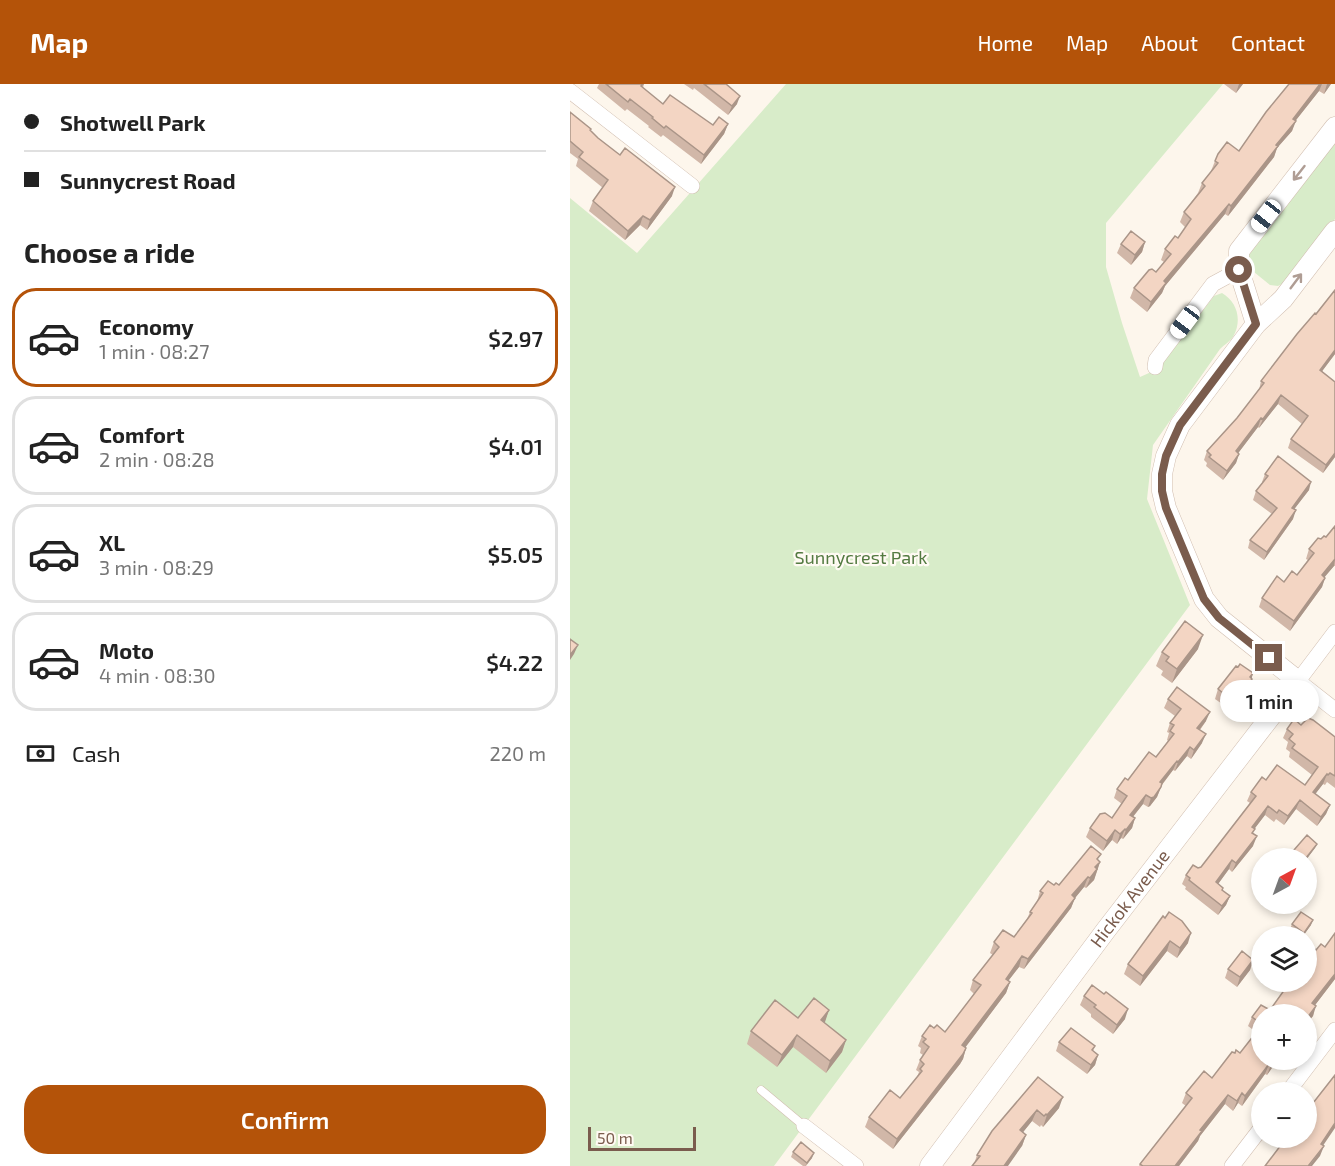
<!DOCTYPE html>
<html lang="en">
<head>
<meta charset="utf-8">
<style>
  :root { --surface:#fff; --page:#f2f2f2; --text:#222; --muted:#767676; --line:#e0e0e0; --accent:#b45309 }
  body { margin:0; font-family:"Exo 2",sans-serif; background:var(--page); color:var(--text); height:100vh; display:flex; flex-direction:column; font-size:22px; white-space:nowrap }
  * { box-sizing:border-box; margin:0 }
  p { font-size:20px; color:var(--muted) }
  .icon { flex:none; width:33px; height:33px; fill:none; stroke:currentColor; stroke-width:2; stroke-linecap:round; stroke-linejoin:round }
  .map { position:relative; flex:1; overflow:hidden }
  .sheet { display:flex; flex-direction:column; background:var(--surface); width:570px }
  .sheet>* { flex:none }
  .hud { display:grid; align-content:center; height:132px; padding:0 24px; background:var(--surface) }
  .needle { width:39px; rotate:41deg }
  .controls { position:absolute; left:681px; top:764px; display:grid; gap:12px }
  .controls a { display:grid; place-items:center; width:66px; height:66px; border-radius:50%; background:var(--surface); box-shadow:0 3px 9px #0003; font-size:30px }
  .scale { position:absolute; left:18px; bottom:15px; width:108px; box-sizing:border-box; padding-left:6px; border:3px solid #7a5c4d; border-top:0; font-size:16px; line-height:21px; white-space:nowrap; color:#7a5c4d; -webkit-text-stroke:4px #fffaf3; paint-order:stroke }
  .end { position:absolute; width:27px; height:27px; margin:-14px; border:8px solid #7a5c4d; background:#fff; box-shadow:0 0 0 3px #fff }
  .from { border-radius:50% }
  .bubble { position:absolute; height:42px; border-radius:21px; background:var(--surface); box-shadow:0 3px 9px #0003; font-size:20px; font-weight:600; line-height:42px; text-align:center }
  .car { position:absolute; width:18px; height:36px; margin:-18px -9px; border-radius:8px; box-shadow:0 0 4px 2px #0007; background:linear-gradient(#fff 24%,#345 0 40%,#fff 0 76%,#345 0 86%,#fff 0) }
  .hud b { display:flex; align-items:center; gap:21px; height:57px; font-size:22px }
  .hud b+b { border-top:2px solid var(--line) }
  .hud i { width:15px; height:15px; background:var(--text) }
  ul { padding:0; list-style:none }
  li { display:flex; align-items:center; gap:18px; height:99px; margin:0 12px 9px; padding:0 12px; border:3px solid var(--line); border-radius:24px }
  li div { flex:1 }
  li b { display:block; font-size:22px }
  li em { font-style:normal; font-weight:600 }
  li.current { border-color:var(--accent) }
  li>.icon { width:54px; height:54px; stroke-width:1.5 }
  h2 { padding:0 24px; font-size:27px; line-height:72px }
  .pay { display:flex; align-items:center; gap:15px; height:66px; padding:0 24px; font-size:22px }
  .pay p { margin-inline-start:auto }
  .primary-button { display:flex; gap:12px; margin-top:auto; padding:12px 24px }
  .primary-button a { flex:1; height:69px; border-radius:24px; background:var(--accent); color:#fff; font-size:24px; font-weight:600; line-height:69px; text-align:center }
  header { display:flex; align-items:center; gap:36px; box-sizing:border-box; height:84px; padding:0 30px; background:var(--accent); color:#fff }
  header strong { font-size:28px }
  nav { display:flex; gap:33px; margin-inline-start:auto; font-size:21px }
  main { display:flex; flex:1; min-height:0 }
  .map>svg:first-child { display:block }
  .green { fill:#d8ecc9 }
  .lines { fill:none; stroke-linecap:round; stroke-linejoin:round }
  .service-casing { stroke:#d1beb0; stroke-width:9 }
  .minor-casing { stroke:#d1beb0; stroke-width:16 }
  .tertiary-casing { stroke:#d1beb0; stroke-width:21 }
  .service { stroke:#fff; stroke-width:8 }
  .minor { stroke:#fff; stroke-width:15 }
  .tertiary { stroke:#fff; stroke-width:20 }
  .wall { fill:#d1b7a8 }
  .shaded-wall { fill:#aa9588 }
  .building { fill:#f3d5c3; stroke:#aa9588; stroke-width:1.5 }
  .oneway { stroke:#af9d94 }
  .route { stroke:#7a5c4d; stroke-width:8 }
  .labels { text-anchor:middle; stroke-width:4.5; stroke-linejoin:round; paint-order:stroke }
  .park-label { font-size:18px; fill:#537a41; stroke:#fffaf3 }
  .street-label { font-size:18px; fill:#7a5c4d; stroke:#fffaf3 }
</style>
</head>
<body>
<header>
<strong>Map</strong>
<nav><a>Home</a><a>Map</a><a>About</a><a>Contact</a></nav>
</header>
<main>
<section class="sheet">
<div class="hud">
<b><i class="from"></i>Shotwell Park</b>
<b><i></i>Sunnycrest Road</b>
</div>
<h2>Choose a ride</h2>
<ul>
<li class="current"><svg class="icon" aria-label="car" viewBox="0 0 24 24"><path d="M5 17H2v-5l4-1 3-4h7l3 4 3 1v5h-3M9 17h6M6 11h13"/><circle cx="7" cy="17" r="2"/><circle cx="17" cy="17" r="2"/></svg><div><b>Economy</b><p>1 min · 08:27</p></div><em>$2.97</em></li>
<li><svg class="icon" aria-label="car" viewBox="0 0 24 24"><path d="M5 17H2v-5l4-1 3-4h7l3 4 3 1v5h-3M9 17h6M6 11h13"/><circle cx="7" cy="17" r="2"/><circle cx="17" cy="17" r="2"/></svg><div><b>Comfort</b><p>2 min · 08:28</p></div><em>$4.01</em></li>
<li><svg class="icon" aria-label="car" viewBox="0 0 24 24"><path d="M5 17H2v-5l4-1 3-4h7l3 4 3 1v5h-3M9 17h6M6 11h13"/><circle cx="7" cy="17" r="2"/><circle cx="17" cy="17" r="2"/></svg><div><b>XL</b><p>3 min · 08:29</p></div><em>$5.05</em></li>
<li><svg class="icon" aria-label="car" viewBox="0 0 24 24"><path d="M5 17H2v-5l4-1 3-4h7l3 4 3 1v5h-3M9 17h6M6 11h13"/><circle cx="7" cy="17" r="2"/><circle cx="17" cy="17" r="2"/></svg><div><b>Moto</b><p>4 min · 08:30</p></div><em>$4.22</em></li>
</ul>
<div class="pay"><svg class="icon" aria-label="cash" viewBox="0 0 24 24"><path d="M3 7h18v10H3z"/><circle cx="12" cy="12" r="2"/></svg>Cash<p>220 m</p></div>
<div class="primary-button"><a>Confirm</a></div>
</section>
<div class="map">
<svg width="765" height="1082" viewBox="0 0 765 1082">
  <rect width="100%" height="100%" fill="#fdf6ec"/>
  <path class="green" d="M216,0H653L536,139V183L552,239L570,293L588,285L644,212L652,209C667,218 672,235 664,251C662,256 654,261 650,265L583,361L577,415L620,521L204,1082H0V114L67,169Z
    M765,53V135L716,198L708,202L700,201L679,184L677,176L679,167Z"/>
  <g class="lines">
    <g class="service-casing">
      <path id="service" d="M191,1006L234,1042"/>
    </g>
    <g class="minor-casing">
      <path id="minor" d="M0,7L122,102
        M585,283L586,276L643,200L669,186
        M765,548L728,597L765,626
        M718,1008L765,946
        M234,1042L286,1082
        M662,1082L692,1043"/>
    </g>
    <g class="tertiary-casing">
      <g id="tertiary">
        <path d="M686,240L669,186V167L765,43"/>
        <path id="s1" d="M360,1082L536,846L728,597L649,534L634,515L596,424L592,407V390L596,372L610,341L686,240L713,215L765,147"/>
      </g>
    </g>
    <use href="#service" class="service"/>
    <use href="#minor" class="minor"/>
    <use href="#tertiary" class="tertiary"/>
  </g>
  <path class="wall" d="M29,0H74L73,4L93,20L143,41L158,40L154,50L131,80L93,51L91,53L78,43L79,42L57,25L55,27L27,4Z
    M114,0H156L167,20L158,31L124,4L123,6Z
    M654,0H673L666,9Z
    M719,0H761L754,10L749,7L725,37L722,47L707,64L704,73L658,132L655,130L595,202L592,209L577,228L560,214L564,204L586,188L594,178L591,176L595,165L608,154L616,144L610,138L614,128L628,109L632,99L642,87H641L645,77L669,67Z
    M0,28L21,45V47L28,54L102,112L77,146L70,141L55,156L19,127L23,117L33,104L6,82L8,75L0,69Z
    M575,158L572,168L561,181L547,169L551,160Z
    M765,206V270L752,287L765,298V373L753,389L718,364L721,355L732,340L708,320L689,344L688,343L668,369L669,370L666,379L653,396L636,382L637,379L634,376L637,367L667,334L689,306L691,297Z
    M695,390L739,406L724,425L723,435L694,476L678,464L680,456L702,430L683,416L686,407L693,398H692Z
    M765,442V482H764L754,493L755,494L752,503L720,547L689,523L692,514L714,498L727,491L738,476L736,475L739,465L751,455L756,453Z
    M628,565L602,599L591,591L593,587L586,582L592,568Z
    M683,589L679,604L663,624L657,620L655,622L645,615L648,605Z
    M598,615L636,637L630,646L632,659L621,675L617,672L605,687L603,686L592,701L587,713L580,722L578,723L573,720L563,733L565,734L562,744L553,755L551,754L547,760L542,756L533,767L516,753L520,744L542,734L552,720L544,714L547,705L586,673L598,657L597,656L599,649L597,648L600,639L605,632L594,624Z
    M731,641L765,653V704L757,698L755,701L753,700L745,710L760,721L756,730L747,742L726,725L714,741L706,735L704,738L695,731L684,745L683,750V762L662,788L659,785L648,800L652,806L660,812L656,821L648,831L615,805L616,803L612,800L616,791L631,783L680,719L677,717L681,708L696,696L735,701L742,691L719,673L720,668L716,665L718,658L713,654L717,645Z
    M528,776L530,778L524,796L516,804L514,803L505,814L501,824L454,885L449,883L438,897L440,898L436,909L395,963L396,964L393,975L390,980L323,1065L295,1043L299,1033L330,1014L347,993L349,988L346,986L350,976L353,971L350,969L351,964L348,962L352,952L364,944L375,948L404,910L400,906L403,896L423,871L420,869L424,858L444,853L457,835L460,828L467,818L470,807L484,801H489Z
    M593,832L618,859L607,874L597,867L570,902L554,890L558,880Z
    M722,840L741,841L733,852H730L720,845Z
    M683,876L680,886L667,903L655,894L658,885Z
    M765,895L745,921L743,932L736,940V930H692L707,977L697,991L695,990L672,1022L668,1019L663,1027L655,1020L630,1052L628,1057L609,1082H569L570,1080L616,1022L612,1019L616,1009L642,994L665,969H670L686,948L678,942L682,933L700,926L714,906L702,897H736Z
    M514,912L555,935L543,950L521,933V930L510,921Z
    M259,926L254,939L276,956L272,968L256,989L223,963L207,983L177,960L181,947Z
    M489,958L525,962L523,967L528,971L525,981L517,990L486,967Z
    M468,993L489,1024L473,1043L471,1041L470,1043L462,1037L453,1048L456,1051L452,1062L404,1080L407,1071Z
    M223,1068L242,1074L236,1082H233L221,1073Z"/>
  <path class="shaded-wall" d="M669,0H673L666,9Z
    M750,0H752L749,7L723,40L726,37L722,47L707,64L704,73L658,132L661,122L706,61L723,35Z
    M757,0H761L754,10Z
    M170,12L167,20L158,31L162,22Z
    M158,40L154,50L131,80L134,71Z
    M105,103L102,112L77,146L80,136Z
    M659,120L655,130L595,202L592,209L577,228L581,218L594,197Z
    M73,132L70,141L55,156L58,147Z
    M575,158L572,168L561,181L565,171Z
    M765,266V270L747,294L750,286Z
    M711,311L708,320L689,344L693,335Z
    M691,334L688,343L663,376L666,367Z
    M765,369V373L753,389L756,381Z
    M669,370L666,379L653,396L657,387Z
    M741,398L739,406L719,432L722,424Z
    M726,426L723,435L694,476L697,468Z
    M765,475L764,482L748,501L752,491Z
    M755,494L752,503L720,547L724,537Z
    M633,551L628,565L602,599L607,585Z
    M8,561L4,570L0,576V571Z
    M683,589L679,604L663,624L667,615Z
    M640,628L636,637L624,653L627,644Z
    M636,650L632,659L621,675L624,666Z
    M620,663L617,672L605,687L608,678Z
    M607,677L603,686L587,707L590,698Z
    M757,690L753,700L740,717L743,708Z
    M591,703L587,713L580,722L578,723L581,714Z
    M576,711L573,720L557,740L560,731Z
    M730,716L726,725L714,741L718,732Z
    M760,721L756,730L747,742L751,733Z
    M698,722L695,731L679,752L682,743Z
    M565,734L562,744L553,755L556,746Z
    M555,745L551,754L547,760L550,750Z
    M545,746L542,756L533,767L537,757Z
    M687,752L683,762L662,788L666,779Z
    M747,760L745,764L736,776V774Z
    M662,776L659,785L643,807L646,798Z
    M530,778L524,796L516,804L525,783Z
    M518,793L514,803L505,814L501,824L454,885L458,875L502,811Z
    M660,812L656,821L648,831L652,822Z
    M743,836L741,841L733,852L734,849Z
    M621,849L618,859L607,874L610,864Z
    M600,857L597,867L570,902L573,892Z
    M452,872L449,883L432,905L436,895Z
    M683,876L680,886L667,903L670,893Z
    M765,890V895L739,929L742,919Z
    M440,898L436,909L389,972L392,961Z
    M746,922L743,932L736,940L737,934Z
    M558,925L555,935L543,950L547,941Z
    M259,926L255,938L247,949L251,936Z
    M227,951L223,963L207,983L212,971Z
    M276,956L272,968L256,989L260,977Z
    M396,964L393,975L390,980L323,1065L327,1055Z
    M528,971L525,981L517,990L521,981Z
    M705,975H708L697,991L701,981Z
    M699,980L695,990L672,1022L675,1012Z
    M672,1009L668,1019L663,1027L667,1017Z
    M658,1011L655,1020L630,1052L628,1057L609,1082H605L630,1046Z
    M493,1013L489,1024L473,1043L477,1031Z
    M467,1026L462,1037L446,1057L450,1046Z
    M765,1039V1044L748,1069L751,1060Z
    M456,1051L452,1062L438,1082H434Z
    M754,1062L750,1072L742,1082H739Z
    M244,1069L242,1074L235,1082L237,1079Z"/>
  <path class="building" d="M36,0H73L71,2L93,20L100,11L143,41L149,33L158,40L134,71L96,42L94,44L82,34L83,33L60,15L58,18Z
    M134,0H156L170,12L162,22Z
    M719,0H750L723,35L726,37L706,61L708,62L661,122L659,120L594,197L596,199L581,218L564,204L579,186L582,185L586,188L601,170L595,165L605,152L608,154L621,135L614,128L635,102L632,99L648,79L645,77L648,70L657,58L669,67L696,28Z
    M0,28L21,45L20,46L28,54L50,71L55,64L105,103L80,136L73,132L58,147L23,117L38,96L9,73L13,68L0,57Z
    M561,147L575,158L565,171L551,160Z
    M765,206V266L750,286L765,298V369L756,381L721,355L738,332L711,311L693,335L691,334L666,367L669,370L657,387L639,373L641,371L637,367L667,334L694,299L691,297L727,250L745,229L746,230Z
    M708,372L741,398L722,424L726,426L697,468L680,456L707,424L686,407L698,392L695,390Z
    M765,442V475L752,491L755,494L724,537L692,514L707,492L714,498L722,487L727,491L744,469L739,465L748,454L751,455L754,452L756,453Z
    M615,537L633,551L607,585L596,577L599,573L592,568Z
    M0,555L8,561L0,571Z
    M670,580L683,589L680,593L682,595L667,615L661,610L658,613L648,605L666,582L668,583Z
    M607,603L640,628L627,644L636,650L624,666L620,663L608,678L607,677L590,698L592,699L591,703L584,713L581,714L576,711L560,731L565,734L556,746L555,745L550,750L545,746L537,757L520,744L530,730L535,729L542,734L557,712L547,705L555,694L558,696L579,668L586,673L604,650L600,647L604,641L600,639L611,625L598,615Z
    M738,634L743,636L765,653V692L760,689L758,691L757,690L743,708L760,721L751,733L730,716L718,732L709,726L707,729L698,722L682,743L685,745L682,749L687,752L666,779L662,776L646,798L653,804L652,806L660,812L652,822L619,796L620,794L616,791L623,781L628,784L631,783L686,712L681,708L692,693L696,696L707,681L735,701L748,683L722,664L725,660L719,655L723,650L717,645L724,635L731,641Z
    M737,751L747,760L736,774H717Z
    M521,762L531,770L527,775L530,778L525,783L527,785L520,794L518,793L502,811L505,814L458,875L452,872L436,895L440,898L392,961L396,964L393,970L327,1055L299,1033L320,1006L330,1014L352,987L350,985L354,980L350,976L359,963L353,958L356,955L352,952L360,941L364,944L367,941L375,948L411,901L403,896L429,863L424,858L433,846L444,853L462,829L460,828L473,809L470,807L478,797L484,801L486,799L489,801Z
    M599,828L612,837L621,849L610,864L600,857L573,892L558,880L593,832L595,834Z
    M731,828L743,836L734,849L722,840Z
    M719,848L725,852H717Z
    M765,849V890L742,919L746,922L737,934L736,930H692V940L682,933L691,921L700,926L720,898L719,897H736V860L746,866L751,860L755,863Z
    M672,867L683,876L670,893L658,885Z
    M522,901L534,910L536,908L558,925L547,941L524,923L526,921L514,912Z
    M244,914L259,926L251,936L276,956L260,977L227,951L212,971L181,947L205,916L228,934Z
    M692,941V975H705L701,981L699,980L675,1012L672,1009L667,1017L658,1011L630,1046L632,1047L605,1082H573L570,1080L622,1014L616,1009L634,987L642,994L662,968L665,969L666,966L670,969Z
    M501,944L525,962L522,966L528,971L521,981L489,958Z
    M765,991V1039L751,1060L754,1062L739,1081L740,1082H695L717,1053H736V1028Z
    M468,993L493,1013L477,1031L476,1030L474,1032L467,1026L450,1046L456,1051L434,1082H402L410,1072L407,1071L422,1047Z
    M231,1058L244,1069L237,1079L223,1068Z"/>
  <defs><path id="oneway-shaft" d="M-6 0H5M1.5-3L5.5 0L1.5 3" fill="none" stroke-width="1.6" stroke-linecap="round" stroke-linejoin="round" transform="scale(1.5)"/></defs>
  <g class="oneway">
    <use href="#oneway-shaft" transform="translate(729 89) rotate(128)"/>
    <use href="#oneway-shaft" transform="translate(726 197) rotate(-53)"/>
  </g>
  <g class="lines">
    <path class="route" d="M669,186L686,240L610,341L596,372L592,390V407L596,424L634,515L649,534L699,574"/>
  </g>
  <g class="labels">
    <g class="park-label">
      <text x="291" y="480">Sunnycrest Park</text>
    </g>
    <g class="street-label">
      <text dy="6" stroke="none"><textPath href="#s1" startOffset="334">Hickok Avenue</textPath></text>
    </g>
  </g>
</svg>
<div class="controls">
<a><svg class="needle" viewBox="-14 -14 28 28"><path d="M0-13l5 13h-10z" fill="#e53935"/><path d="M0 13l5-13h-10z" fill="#767676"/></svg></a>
<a><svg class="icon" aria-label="layers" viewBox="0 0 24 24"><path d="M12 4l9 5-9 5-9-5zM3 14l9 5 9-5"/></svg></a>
<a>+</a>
<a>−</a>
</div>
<div class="scale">50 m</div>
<i class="end from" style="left:669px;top:186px"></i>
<i class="end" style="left:699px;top:574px"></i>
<div class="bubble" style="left:650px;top:596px;width:99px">1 min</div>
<i class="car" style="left:696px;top:132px;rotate:218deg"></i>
<i class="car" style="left:615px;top:238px;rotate:217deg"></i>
</div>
</main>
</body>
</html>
